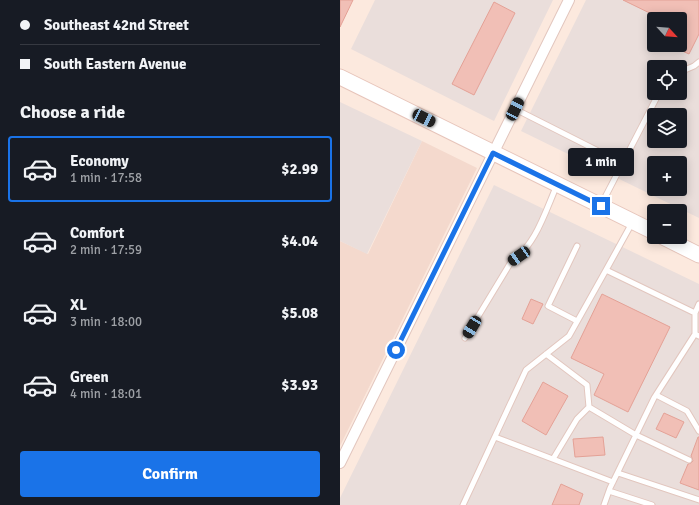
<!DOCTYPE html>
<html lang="en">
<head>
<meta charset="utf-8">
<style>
  :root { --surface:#171b24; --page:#242831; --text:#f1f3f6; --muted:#9ea1a6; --line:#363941; --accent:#1a73e8 }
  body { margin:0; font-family:Signika,sans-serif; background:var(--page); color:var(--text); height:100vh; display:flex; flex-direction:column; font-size:15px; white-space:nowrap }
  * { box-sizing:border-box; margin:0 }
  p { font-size:13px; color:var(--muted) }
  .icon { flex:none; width:22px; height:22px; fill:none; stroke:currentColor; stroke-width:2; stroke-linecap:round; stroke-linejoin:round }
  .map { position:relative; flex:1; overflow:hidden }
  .details { display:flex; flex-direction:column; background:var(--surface); width:340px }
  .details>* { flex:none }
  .top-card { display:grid; align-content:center; height:88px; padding:0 20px; background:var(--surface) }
  .needle { width:26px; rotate:116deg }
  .fabs { position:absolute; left:307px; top:12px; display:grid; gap:8px }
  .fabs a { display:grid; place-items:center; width:40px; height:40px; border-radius:4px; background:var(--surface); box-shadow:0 2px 10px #0003; font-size:20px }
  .end { position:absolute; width:18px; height:18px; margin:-9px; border:5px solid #1a73e8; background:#fff; box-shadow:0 0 0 2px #fff }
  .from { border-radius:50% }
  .bubble { position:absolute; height:28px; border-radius:4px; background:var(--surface); box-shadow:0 2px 10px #0003; font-size:13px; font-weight:800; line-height:28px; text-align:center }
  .car { position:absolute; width:12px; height:24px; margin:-12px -6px; border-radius:5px; box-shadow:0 0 3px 1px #0007; background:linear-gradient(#222 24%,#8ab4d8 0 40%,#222 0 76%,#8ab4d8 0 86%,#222 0) }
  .top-card b { display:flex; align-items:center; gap:14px; height:38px; font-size:15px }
  .top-card b+b { border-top:1px solid var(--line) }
  .top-card i { width:10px; height:10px; background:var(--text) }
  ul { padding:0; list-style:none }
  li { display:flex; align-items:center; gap:12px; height:66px; margin:0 8px 6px; padding:0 12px; border:2px solid transparent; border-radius:4px }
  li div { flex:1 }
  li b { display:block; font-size:15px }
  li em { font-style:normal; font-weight:800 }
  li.current { border-color:var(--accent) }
  li>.icon { width:36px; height:36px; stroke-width:1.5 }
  h2 { padding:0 20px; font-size:18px; line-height:48px }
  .button { display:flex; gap:8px; margin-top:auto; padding:8px 20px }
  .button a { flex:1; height:46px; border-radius:4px; background:var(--accent); color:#fff; font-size:16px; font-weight:800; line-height:46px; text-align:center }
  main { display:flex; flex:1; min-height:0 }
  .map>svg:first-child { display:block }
  .residential { fill:#f4d9cd }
  .industrial { fill:#eadedb; fill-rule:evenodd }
  .building { fill:#f1bfb6; stroke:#e4a196 }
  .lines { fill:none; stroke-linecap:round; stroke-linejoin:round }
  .lane-casing { stroke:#e2c6be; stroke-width:7 }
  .street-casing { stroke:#e2c6be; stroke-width:12 }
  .secondary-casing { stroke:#e7c5bb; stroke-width:17 }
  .lane { stroke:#fff; stroke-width:5 }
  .street { stroke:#fff; stroke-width:10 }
  .secondary { stroke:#fff; stroke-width:15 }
  .route { stroke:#1a73e8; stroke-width:5 }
</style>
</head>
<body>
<main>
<section class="details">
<div class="top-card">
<b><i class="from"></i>Southeast 42nd Street</b>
<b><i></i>South Eastern Avenue</b>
</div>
<h2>Choose a ride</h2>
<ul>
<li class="current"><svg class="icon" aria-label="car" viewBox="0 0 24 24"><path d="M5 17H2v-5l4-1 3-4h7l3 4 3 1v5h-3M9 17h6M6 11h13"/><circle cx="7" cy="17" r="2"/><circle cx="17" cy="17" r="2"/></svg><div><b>Economy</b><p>1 min · 17:58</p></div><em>$2.99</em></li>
<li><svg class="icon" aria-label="car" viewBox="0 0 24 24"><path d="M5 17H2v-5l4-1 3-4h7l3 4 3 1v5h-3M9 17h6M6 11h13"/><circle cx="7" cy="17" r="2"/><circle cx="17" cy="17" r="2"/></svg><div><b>Comfort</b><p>2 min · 17:59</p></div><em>$4.04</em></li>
<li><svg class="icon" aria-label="car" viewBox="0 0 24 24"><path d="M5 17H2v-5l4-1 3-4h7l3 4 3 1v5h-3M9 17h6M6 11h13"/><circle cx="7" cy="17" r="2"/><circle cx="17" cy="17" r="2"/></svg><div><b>XL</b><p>3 min · 18:00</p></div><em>$5.08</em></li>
<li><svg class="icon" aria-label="car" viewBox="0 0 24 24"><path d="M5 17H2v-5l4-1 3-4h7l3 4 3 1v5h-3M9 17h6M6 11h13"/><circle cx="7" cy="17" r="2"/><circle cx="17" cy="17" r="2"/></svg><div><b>Green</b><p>4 min · 18:01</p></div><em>$3.93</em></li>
</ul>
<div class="button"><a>Confirm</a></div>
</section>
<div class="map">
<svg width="359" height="505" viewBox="0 0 359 505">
  <rect width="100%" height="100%" fill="#fce9de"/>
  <path class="residential" d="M82,141L137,168L0,446V241L28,254Z"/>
  <path class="industrial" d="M35,0H213L154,121L11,49Z
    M246,0H359V218L181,131ZM314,19H340V45H314ZM314,67H340V93H314ZM314,115H340V141H314ZM314,163H340V189H314Z
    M0,102L82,141L27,254L0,241Z
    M154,185L359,284V505H0V498Z"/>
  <path class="building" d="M0,0H13L0,27Z
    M283,0H359V34L349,54L340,50V19H322Z
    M154,2L175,13L134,95L112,84Z
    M262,294L330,327L288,412L254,395L264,374L231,358Z
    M191,299L203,304L193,324L182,319Z
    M203,382L228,396L206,435L182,421Z
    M324,413L344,422L336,438L316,429Z
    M263,437L265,455L235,457L233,439Z
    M358,437H359V490L340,483L348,464L351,463L353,461L352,458L351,456Z
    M221,484L243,494L239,505H212Z"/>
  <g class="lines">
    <g class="lane-casing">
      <path id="lane" d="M340,72L354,66L359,62
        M175,109L282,163
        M261,205L319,93
        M292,223L266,270L355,313L359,304
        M237,246L208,306L237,321
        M355,313V334L359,336
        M125,338L171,262C196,245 205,212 217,185
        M206,354L247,385L249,407L237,419L213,459
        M316,395L347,411L359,431
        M249,407L296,435L349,460
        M155,437L273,482
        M278,473L359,500
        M269,491L312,505
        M123,505L186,370L229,336L266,270
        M264,505L270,488L314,398L355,334"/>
    </g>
    <g class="street-casing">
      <path id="street" d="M0,463L229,0"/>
    </g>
    <g class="secondary-casing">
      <path id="secondary" d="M0,77L314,232
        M323,237L359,255"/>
    </g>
    <use href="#lane" class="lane"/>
    <use href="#street" class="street"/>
    <use href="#secondary" class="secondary"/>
  </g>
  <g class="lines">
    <path class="route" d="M56,350L153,153L261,206"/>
  </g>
</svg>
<div class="fabs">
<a><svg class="needle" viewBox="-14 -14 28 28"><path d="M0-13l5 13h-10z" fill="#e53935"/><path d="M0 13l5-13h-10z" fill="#9ea1a6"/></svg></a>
<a><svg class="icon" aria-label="locate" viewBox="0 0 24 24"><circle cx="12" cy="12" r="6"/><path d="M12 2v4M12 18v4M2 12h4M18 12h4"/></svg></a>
<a><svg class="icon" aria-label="layers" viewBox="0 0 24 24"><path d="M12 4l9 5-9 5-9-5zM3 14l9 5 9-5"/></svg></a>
<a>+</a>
<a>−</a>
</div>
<i class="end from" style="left:56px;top:350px"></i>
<i class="end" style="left:261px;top:206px"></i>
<div class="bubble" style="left:228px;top:148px;width:66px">1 min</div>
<i class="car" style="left:175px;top:109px;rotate:26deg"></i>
<i class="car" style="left:84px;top:118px;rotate:116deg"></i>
<i class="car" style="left:179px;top:256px;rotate:236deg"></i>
<i class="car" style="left:132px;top:327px;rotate:211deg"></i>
</div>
</main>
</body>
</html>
